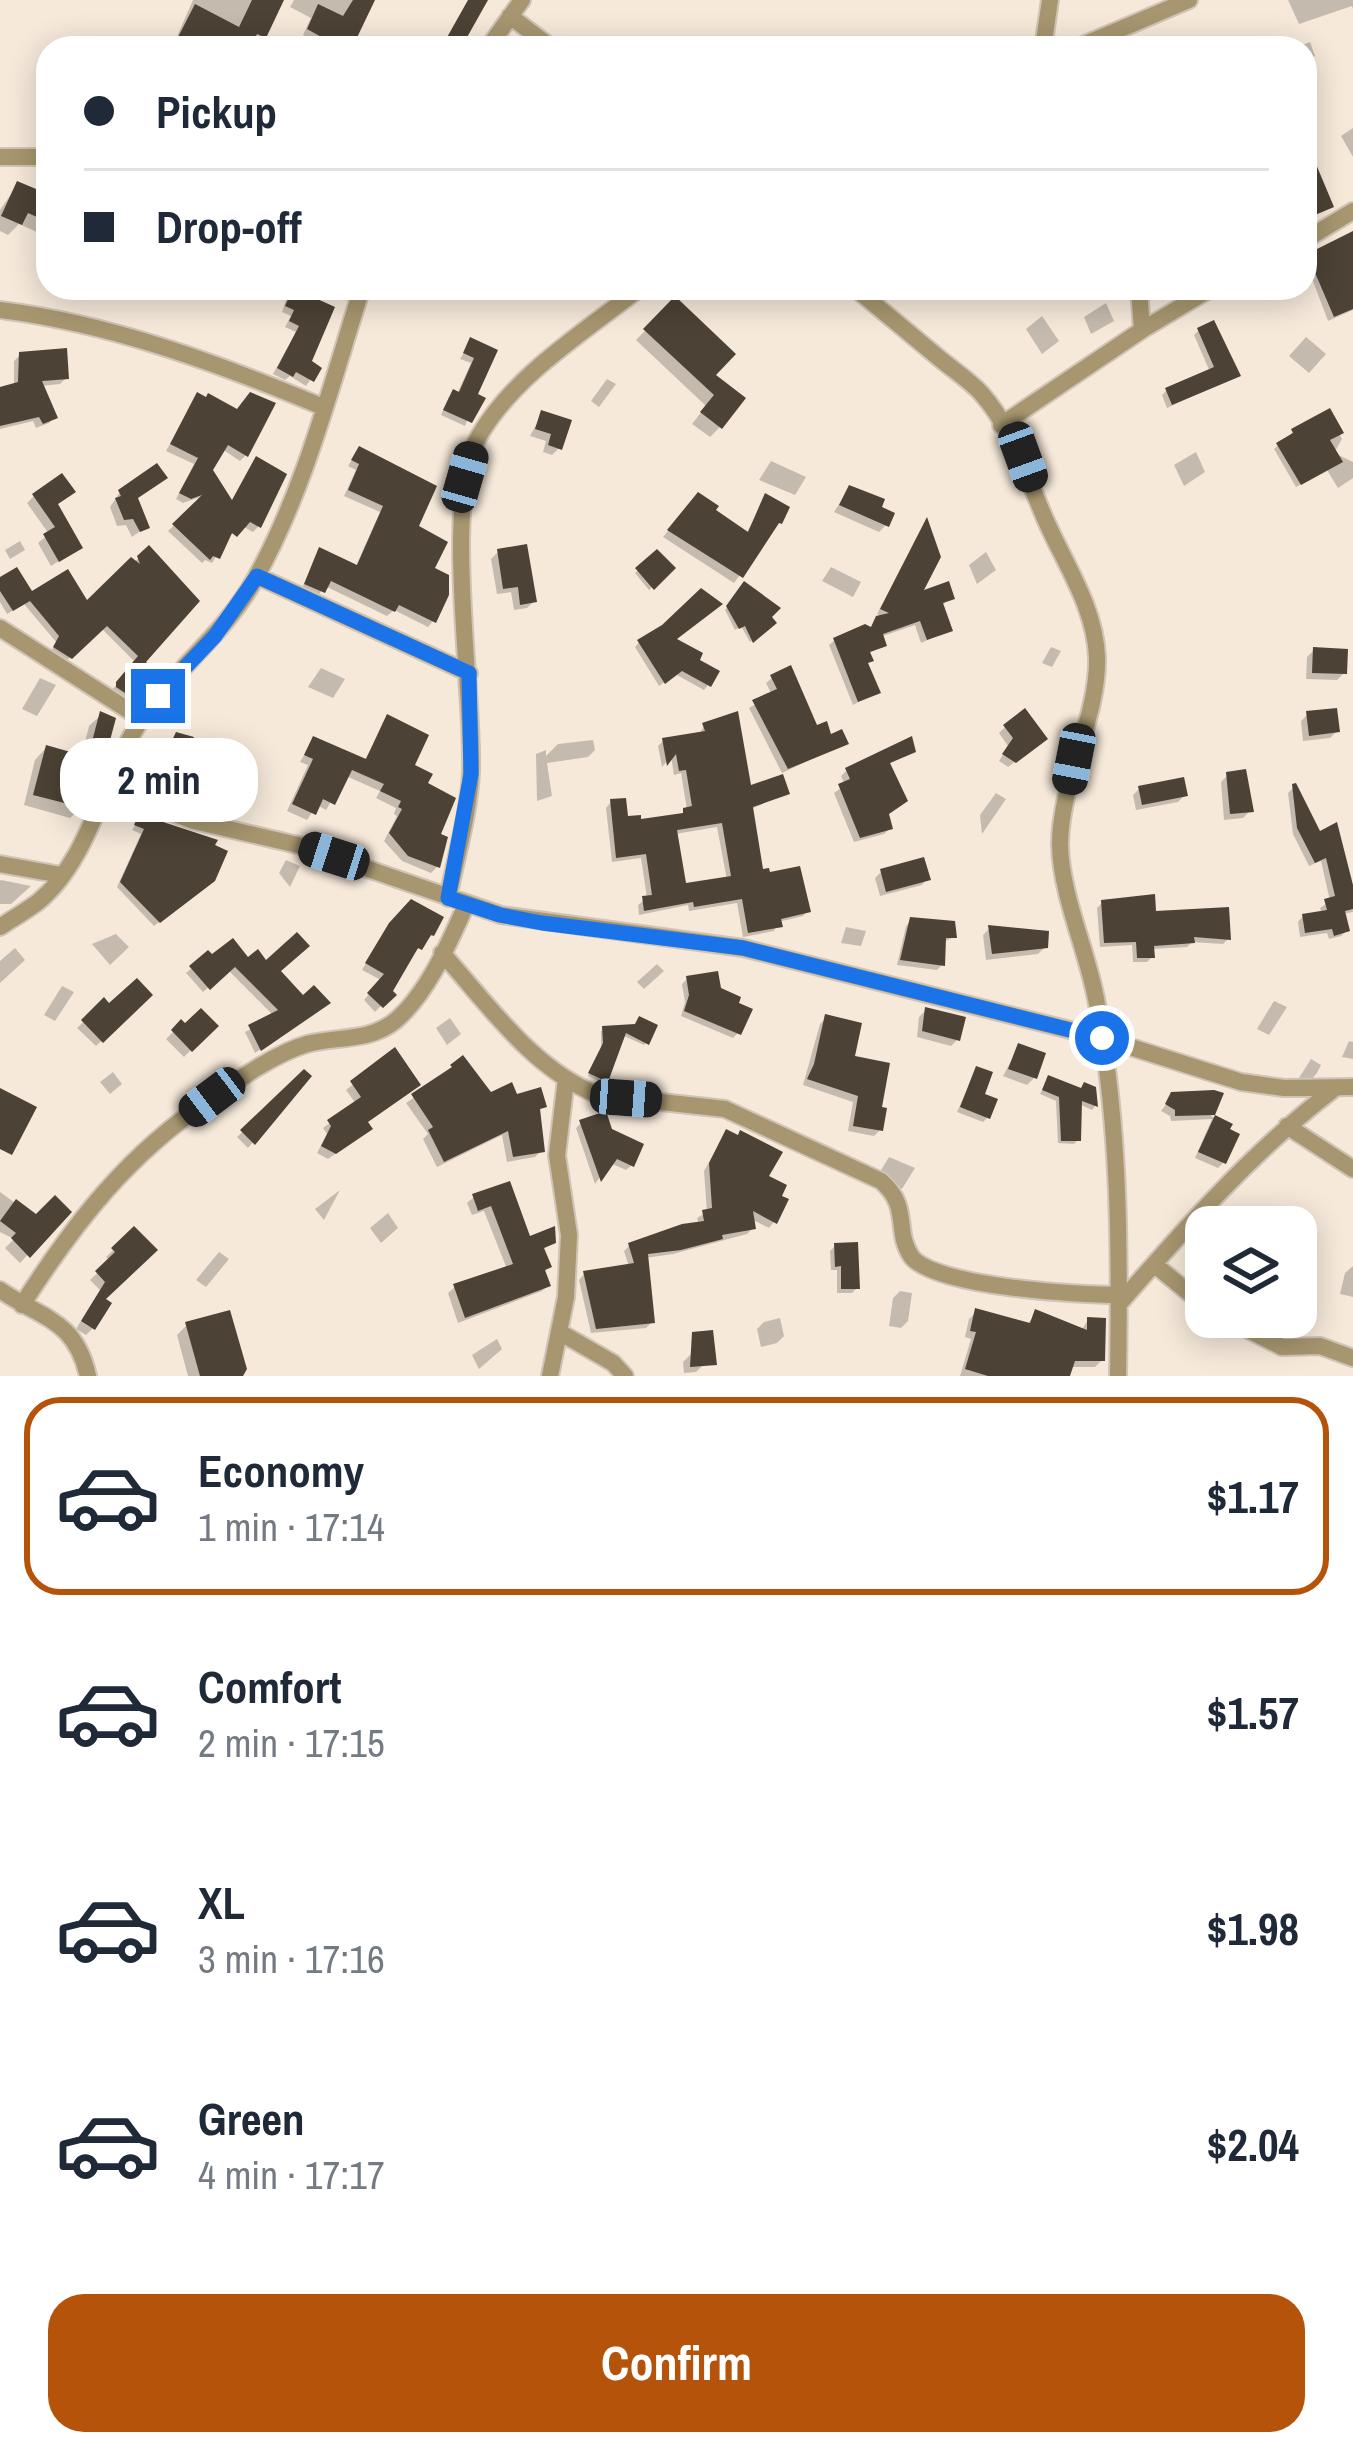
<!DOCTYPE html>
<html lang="en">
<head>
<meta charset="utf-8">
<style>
  :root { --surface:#fff; --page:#f6f6f7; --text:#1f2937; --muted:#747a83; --line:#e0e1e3; --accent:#b45309 }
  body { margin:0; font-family:"Archivo Narrow",sans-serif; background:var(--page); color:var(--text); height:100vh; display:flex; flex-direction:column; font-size:45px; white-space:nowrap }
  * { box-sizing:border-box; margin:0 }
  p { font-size:39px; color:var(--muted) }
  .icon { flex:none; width:66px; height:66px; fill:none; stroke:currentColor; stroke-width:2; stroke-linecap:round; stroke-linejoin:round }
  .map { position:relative; height:1376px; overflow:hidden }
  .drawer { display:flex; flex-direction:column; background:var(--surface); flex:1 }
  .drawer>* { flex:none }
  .banner { position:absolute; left:36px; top:36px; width:1281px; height:264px; border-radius:36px; box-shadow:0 6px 30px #0003; display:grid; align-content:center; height:264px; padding:0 48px; background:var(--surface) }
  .controls { position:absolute; left:1185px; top:1206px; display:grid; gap:24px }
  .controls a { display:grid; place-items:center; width:132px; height:132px; border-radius:24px; background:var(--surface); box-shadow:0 6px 30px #0003; font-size:60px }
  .end { position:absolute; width:54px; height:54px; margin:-27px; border:15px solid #1a73e8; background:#fff; box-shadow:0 0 0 6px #fff }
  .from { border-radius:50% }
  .bubble { position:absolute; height:84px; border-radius:36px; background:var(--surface); box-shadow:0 6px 30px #0003; font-size:39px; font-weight:700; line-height:84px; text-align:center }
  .car { position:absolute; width:36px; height:72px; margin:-36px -18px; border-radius:15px; box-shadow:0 0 9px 3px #0007; background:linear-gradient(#222 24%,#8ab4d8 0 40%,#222 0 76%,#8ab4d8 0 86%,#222 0) }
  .banner b { display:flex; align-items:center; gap:42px; height:114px; font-size:45px }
  .banner b+b { border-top:3px solid var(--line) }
  .banner i { width:30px; height:30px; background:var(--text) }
  ul { padding:21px 0 0; list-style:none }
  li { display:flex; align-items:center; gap:36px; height:198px; margin:0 24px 18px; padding:0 24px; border:6px solid transparent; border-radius:36px }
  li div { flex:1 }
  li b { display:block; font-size:45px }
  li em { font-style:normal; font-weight:700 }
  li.on { border-color:var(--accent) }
  li>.icon { width:108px; height:108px; stroke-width:1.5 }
  .action { display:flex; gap:24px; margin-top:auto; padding:24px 48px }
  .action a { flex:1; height:138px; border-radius:36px; background:var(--accent); color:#fff; font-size:48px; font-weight:700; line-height:138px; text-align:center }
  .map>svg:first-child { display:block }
  .shadow { fill:#0003; fill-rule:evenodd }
  .building { fill:#4c4235; fill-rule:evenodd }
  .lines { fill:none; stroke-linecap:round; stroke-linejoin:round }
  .street-casing { stroke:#cfc4b6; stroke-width:20 }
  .street { stroke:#a7966f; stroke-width:16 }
  .route { stroke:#1a73e8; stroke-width:15 }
</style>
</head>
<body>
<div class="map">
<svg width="1353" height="1376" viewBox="0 0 1353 1376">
  <rect width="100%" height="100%" fill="#f6e9da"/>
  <path class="shadow" d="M193,0H280L263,37L258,42L251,39L247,48H172Z
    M294,0H366L349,48H326L303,35L311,18L290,7Z
    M1288,0H1353V9L1352,6L1299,24Z
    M1310,42L1315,56L1305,61V48H1295Z
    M1312,100L1317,111L1305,121V103Z
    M1353,128V157L1341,136Z
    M18,184L48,198V237L19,224L8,235L0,231V210Z
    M1353,231V310L1328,321L1305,260Z
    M290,288H324L318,302L308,363L318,369L306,386L290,376L285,380L273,374L296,332L285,327L291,316L282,312Z
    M497,288H529L520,299Z
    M675,300L711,375L720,427L710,437L692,424L706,406L636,340Z
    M1106,303L1114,321L1091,334L1084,317Z
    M1042,316L1059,341L1042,354L1026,329Z
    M1199,330L1238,375L1167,408L1162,395L1167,390L1210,372L1194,335Z
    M1306,337L1326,354L1309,373L1289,356Z
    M471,341L494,352L465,426L441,415L449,397L457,394L471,363L460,359Z
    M20,355L66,378L60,384L41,386L54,417L49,423L36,428L33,421L0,429V390L14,387V361Z
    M607,379L616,384L599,407L591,401Z
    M198,396L246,455L240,461L222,449L209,470L231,502L259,526L253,532L242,526L227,538L212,563L205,560L202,563L168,531L206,495L183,503L176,499L194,464L166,451Z
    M1329,413L1342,439L1334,453L1353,462V478L1338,488L1327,470L1296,487L1274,449L1293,432Z
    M542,414L559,448L552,455L543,452L546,441L530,436Z
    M359,450L430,569L433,621L428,627L394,610L387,616L325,586L317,597L301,590L320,551L355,568L380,512L344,496L356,470L348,466Z
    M1196,452L1205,472L1184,486L1174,465Z
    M771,461L806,477L795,495L759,480Z
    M849,489L878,508L886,525L879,532L834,512Z
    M120,492L136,499L146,527L132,537L126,525L117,526L110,507Z
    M34,496L56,505L79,548L51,566L38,543L49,534L27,503Z
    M766,497L780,522L734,583L663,537L692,502L746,534Z
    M925,522L918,595L952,598L940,606L949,630L921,643L915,625L880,637L883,645L868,654L866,664L877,692L853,705L829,645L835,640L869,630L881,616L877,614Z
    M20,541L25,550L10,559L5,550Z
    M149,549L141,663L127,702L112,690L136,663L101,628L65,662L50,652L57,643L24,604L7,614L0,602V581L31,595L86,605Z
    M498,552L534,601L527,608L514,610L511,592L497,594L491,559Z
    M986,552L996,570L977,584L969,565Z
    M657,553L672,568L649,590L635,573Z
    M831,567L861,582L853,597L822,581Z
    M745,585L773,623L750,642L741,626L735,630L725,610Z
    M673,640L695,661L708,685L704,690L675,674L659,686L635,647L639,642Z
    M1051,647L1061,651L1052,667L1042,663Z
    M1314,650L1344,673L1337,680L1306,679L1307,657Z
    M321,668L345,679L333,698L308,687Z
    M40,678L56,685L37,716L22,709Z
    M772,678L815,729L846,743L782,773L749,708L772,695L766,683Z
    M1308,714L1337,731L1330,738L1303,741L1301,721Z
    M101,715L82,807L70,818L24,805L35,760L46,748L81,758L89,726Z
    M388,718L411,767L424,785L437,835V867L431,873L402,861L384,841L397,816L394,814L396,808L376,798L380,791L346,776L326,810L317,805L307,820L287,811L308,765L300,762L313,740L364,761Z
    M704,726L748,789L787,793L751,809L761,872L808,911L803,916L778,922L774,931L743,937L737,903L689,911L688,905L639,915L638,905L647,898L641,858L612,862L606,808L611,802L625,819L639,823L677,817L687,810L681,773L674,775L671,756L662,767L658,746L663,741L699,735ZM717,827L727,880L683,886L675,834Z
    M1005,727L1038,745L1008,767L999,761L1008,746L999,733Z
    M176,735L226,814L219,821L140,795L154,762L163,757Z
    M593,740L595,750L588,757L547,763L552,796L537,801L536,754L546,750V756L558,744Z
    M913,751L887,765L886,815L890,828L884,834L854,842L834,793L845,785L841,776L847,770Z
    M1228,775L1250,811L1243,818L1224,820L1221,782Z
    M1294,787L1352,895L1353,912L1342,914L1347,930L1341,936L1329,939L1327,933L1300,937L1298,922L1303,916L1322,914L1320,908L1330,901L1321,861L1309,866L1293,834L1288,793Z
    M1140,788L1185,795L1178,802L1136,810L1133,795Z
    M996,793L1006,799L982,834L980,815Z
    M140,818L206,885L154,926L117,887L141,834L132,830Z
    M286,860L300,866L290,887L279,873Z
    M881,872L927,879L922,885L880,896L875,878Z
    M0,881L1,880L31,886L11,904H0Z
    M1103,902L1153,914L1228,939L1223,944L1192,942L1187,947L1152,949V957L1147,962H1133L1132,945L1100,947L1097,908Z
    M911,921L954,937L943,942L942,965L937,970L897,965L906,926Z
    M846,927L866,931L861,946L841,943Z
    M990,928L1045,947L1038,954L986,960L983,935Z
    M384,932L432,935L414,953L390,992L392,995L375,1012L364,1000L381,980L362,970Z
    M116,934L129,947L110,965L92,944Z
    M15,948L25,960L0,983V961Z
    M208,954L277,971L303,1000L322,1008L255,1053L245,1032L274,1016L228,970L203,992L186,973Z
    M657,964L664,971L644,989L637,982Z
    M687,979L719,991L738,1033L733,1038L681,1016L685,1002L682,984Z
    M62,986L74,992L55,1021L44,1015Z
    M149,995L96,1046L77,1028L104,1002L109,1007Z
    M1274,1001L1287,1007L1269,1035L1257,1029Z
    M926,1010L958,1039L951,1046L917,1037L919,1017Z
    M450,1018L461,1034L447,1045L436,1028Z
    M826,1018L878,1109L880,1130L874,1136L848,1131L853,1102L803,1085L820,1024Z
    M181,1024L214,1026L184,1057L166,1039Z
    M634,1027L646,1043L644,1045L622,1035L605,1080L603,1083L588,1076L601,1048V1031Z
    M1349,1041L1353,1042V1059L1342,1057Z
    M1019,1046L1034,1078L1027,1085L1003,1076Z
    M394,1052L363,1134L328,1159L317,1153L327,1134L323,1128L356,1104L346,1090Z
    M1311,1059L1321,1065L1317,1073L1310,1081H1297Z
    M976,1070L988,1117L983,1122L957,1112Z
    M113,1072L122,1084L110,1094L100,1082Z
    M304,1073L308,1076L248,1148L237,1137Z
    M447,1075L490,1096L516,1098L544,1106L538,1112L541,1151L535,1157L507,1162L502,1135L437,1167L423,1139L428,1134L406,1103Z
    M1048,1078L1079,1091L1093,1089L1095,1106L1092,1110L1079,1104L1078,1140L1074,1144L1058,1143L1056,1101L1040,1094Z
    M1173,1095H1220L1211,1116L1229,1126L1224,1162L1218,1168L1195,1158L1212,1119L1171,1121L1170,1116L1161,1111Z
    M581,1123L632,1165L626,1170L610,1163L595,1184L576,1128Z
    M726,1132L764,1177L774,1222L769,1228L751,1219L753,1228L747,1234L673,1254L645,1258L652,1322L646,1328L591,1333L579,1280L584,1274L629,1267L624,1251L629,1246L699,1225L697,1218L707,1212L704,1171Z
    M889,1157L915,1168L902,1189L878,1175Z
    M508,1185L528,1240L553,1242L542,1250L549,1267L543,1273L548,1285L542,1291L458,1323L448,1293L455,1287L507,1269L484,1211L472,1215L467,1203L474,1197Z
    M340,1190L325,1218L324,1220L315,1209Z
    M0,1192L36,1218L67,1212L20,1263L5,1248L14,1239L0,1232Z
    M388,1213L398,1228L381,1243L370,1228Z
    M134,1230L93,1328L86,1335L76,1329L100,1290L90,1280L110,1261L106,1257Z
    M835,1246L857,1288L852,1293H837V1270H831L830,1251Z
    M219,1252L229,1259L206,1287L196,1280Z
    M1353,1266V1297L1340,1294L1345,1273Z
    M900,1291L912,1293L908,1321L901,1328L889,1326L893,1298Z
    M976,1312L1027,1325L1036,1313L1081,1331L1088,1320L1102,1360L1095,1367H1070L1067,1376H960L971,1339L965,1337L969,1319Z
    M780,1318L784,1336L777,1343L761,1347L757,1329L764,1322Z
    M187,1325L218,1376H188L177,1335Z
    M497,1339L502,1349L479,1369L472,1355Z
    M703,1354V1365L696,1372L684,1373L683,1362L690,1355Z"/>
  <path class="building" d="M252,0H284L266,38L257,34L250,48H185L175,43L195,4L239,27Z
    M353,0H375L352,48H341L307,29L318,4L343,16Z
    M468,0H488L461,48H441Z
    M1305,138L1334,207L1308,218L1305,209Z
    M17,181L48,194V222L28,213L22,225L1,216Z
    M1353,231V309L1334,317L1307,254Z
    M293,288L335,307L312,361L322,368L314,382L296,372L293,377L277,368L299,326L289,321L294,310L285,306Z
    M675,296L736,354L716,375L746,398L722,429L700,412L714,395L643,329Z
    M1214,320L1241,376L1172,405L1165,388L1214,367L1197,328Z
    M470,337L498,350L478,394L486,398L472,423L443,410L453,389L459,392L474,358L463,353Z
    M67,348L69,379L42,381L58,418L43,424L39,417L0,426V387L18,382L19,352Z
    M197,392L206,397L208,393L237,409L250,392L276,403L248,457L228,445L213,470L232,500L256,456L287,474L261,528L250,522L237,537L232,533L220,559L213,556L210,560L172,524L202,495L191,499L179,493L198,458L170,444Z
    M1330,408L1344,433L1330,440L1343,462L1301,485L1276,443L1293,433L1291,429Z
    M541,410L572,420L562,450L548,445L551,434L535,429Z
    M359,446L437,486L419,526L448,542L435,568L449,575V595L436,623L399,605L395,612L331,581L325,593L304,584L319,547L357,565L383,506L348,490L359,464L351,460Z
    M157,463L168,478L138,498L150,528L140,532L133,519L124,520L115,498L121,496L118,490Z
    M62,473L76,492L58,504L83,548L59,562L43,534L55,527L32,494Z
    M849,485L885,499L882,507L895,513L889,527L839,505Z
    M698,492L719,506L716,510L748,532L765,493L790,507L782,524L779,523L743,578L667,530Z
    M927,517L941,557L924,590L949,581L955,599L943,603L953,631L927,640L920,621L883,634L887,646L870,652L874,661L868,663L881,693L858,702L833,638L865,624L871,627L876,616L889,613L880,609Z
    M527,544L537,602L520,605L518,587L503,589L497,549Z
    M149,545L200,601L146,662L156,671L134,699L116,687V682L138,656L107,626L72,659L53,647L59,636L30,601L13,611L0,591V577L17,567L32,591L68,569L87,600L131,557L140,564L137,556Z
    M657,549L676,568L654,590L635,568Z
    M744,581L781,608L772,617L777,623L753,643L745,626L739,629L726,606Z
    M701,588L723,604L677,639L703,653L700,660L720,671L711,687L682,671L665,684L637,640L662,625Z
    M1313,647L1348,649L1347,674L1312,673Z
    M791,665L817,725L827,721L831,734L842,729L849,744L788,769L752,700L777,689L770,675Z
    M1025,708L1048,739L1016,763L1002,754L1013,738L1003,725Z
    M1337,708L1340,732L1309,736L1306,711Z
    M100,711L116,718L105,759L84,808L33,795L46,745L88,757Z
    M738,711L751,785L783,774L790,794L753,807L763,869L769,868L770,872L800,866L811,912L781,919L783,927L748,933L742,899L694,907L693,902L644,911L642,896L652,895L646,854L616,858L610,799L626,798L628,816L641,815V819L683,813V808L692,806L686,770L679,771L676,754L667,766L662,738L705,731L702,723ZM722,823L731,876L686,883L677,830Z
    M387,714L429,735L415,765L433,774L428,783L456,798L441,834L448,837L440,868L408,856L389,833L402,809L398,807L401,801L380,791L384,784L352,770L335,805L323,799L316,815L292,804L313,759L304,755L313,736L366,759Z
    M176,732L194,737L191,742L217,753L207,775L239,792L229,816L144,789L160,752L165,755Z
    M912,736L916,752L890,763L908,801L889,814L893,829L860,838L838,784L850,779L845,768Z
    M1246,769L1254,812L1230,814L1226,772Z
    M1184,777L1188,796L1142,805L1138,786Z
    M1296,783L1320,831L1337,822L1353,885V909L1345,911L1350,931L1334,936L1332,929L1305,933L1302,914L1327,910L1324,899L1335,896L1326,858L1315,863L1297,828L1292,784Z
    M139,814L218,840L215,845L228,851L215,881L160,923L120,882L144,829L134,825Z
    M924,857L931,880L886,892L880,869Z
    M1155,894L1156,911L1229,907L1231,940L1194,937L1195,943L1154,946L1155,958H1137L1136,942L1104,943L1101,900Z
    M411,899L444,917L434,936L431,935L422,950L418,948L393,991L397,995L383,1008L367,993L384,974L365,963L389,923Z
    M910,917L955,921L957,938H946L945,966L900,960Z
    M988,925L1049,931L1048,948L992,954Z
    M297,932L310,946L281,971L303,995L314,985L331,1003L261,1051L248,1025L278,1010L235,967L210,990L189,966L208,950L212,954L233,938L248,957L258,949L266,960Z
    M718,971L721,988L741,997L739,1003L753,1009L741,1035L684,1011L689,995L686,976Z
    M137,978L153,995L103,1043L81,1020L104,997L109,1003Z
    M925,1007L966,1017L960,1041L922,1031Z
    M201,1008L219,1026L192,1052L171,1030L181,1019L185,1023Z
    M825,1014L862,1023L855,1056L890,1063L882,1107L887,1108L883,1131L853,1126L858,1096L807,1079L814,1064Z
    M639,1016L658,1025L649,1045L626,1033L608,1082L588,1073L603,1043L602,1026L635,1024Z
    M1018,1043L1046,1053L1037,1079L1008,1069Z
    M395,1047L421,1085L368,1122L373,1129L336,1154L321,1146L331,1126L327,1120L361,1097L350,1081Z
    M463,1055L491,1092L512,1082L517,1094L541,1087L547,1107L540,1109L545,1152L513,1157L508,1131L444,1162L428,1130L433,1127L411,1094L452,1067L450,1065Z
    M976,1066L993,1072L985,1094L998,1099L990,1119L960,1107Z
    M304,1069L312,1076L255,1145L240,1130Z
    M1048,1075L1081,1088L1084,1082L1096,1087L1098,1107L1082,1101L1081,1141H1061L1059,1097L1042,1090Z
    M0,1088L37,1107L12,1155L0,1149Z
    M1214,1090L1224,1093L1215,1115L1233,1124L1230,1129L1240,1134L1226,1164L1198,1152L1215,1115L1175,1116V1110L1165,1104L1171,1092Z
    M606,1111L612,1129L644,1144L634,1167L617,1159L601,1182L579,1120Z
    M726,1129L738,1135L740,1130L783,1152L769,1176L787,1185L782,1196L789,1199L777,1224L753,1211L756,1229L722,1235L723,1239L681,1250L648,1254L655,1323L596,1329L583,1271L634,1263L628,1243L682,1224L704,1221L702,1210L712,1208L709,1163Z
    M510,1181L530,1236L555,1226L556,1243L544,1248L552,1267L545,1270L551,1286L465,1318L453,1284L513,1264L491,1206L478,1211L472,1194Z
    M55,1195L72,1212L30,1258L11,1238L16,1233L0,1221L16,1199L36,1214Z
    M134,1226L158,1250L106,1299L112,1303L95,1330L81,1321L105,1282L95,1271L115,1252L111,1248Z
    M858,1242L860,1289H841V1266L835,1267L834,1243Z
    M975,1308L1030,1323L1035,1309L1087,1330V1317L1106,1318L1105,1361H1075L1070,1376H988L965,1369L976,1332L970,1331Z
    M230,1310L247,1369L243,1376H200L185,1322Z
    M713,1330L717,1365L690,1367L692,1332Z"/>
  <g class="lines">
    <g class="street-casing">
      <path id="street" d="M510,16L552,48
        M488,48L522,0
        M1043,48L1050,0
        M1076,48L1189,0
        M0,157H48
        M1305,240L1353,211
        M855,288C883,311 911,335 939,358C952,369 969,380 981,393C1012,428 1025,472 1043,514C1062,560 1095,605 1097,657C1099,716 1060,782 1060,845C1061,896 1088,952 1097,1004C1120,1127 1120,1252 1118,1376
        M1139,288L1142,330
        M0,310C112,324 220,364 323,407
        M1001,425L1142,330L1212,288
        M257,576L469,673
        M0,628L142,719
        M104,793L132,798L194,821L302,846L501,915L743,948L1102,1038L1241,1082L1284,1088L1353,1087
        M0,864L61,875
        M448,898C456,857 469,814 471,772C474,689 442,502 479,436C515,374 586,331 640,288
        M0,927C12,919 26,911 38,902C89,860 102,782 136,728C169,673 224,636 255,579C305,490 331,385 362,288
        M442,953C488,1004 532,1069 598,1095L725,1109L881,1181C911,1207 894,1230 911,1256C932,1287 1081,1295 1119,1295
        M1287,1126L1353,1169
        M1154,1264L1206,1307
        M0,1290C42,1319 75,1319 88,1376
        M1119,1304C1186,1227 1252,1152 1334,1089
        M22,1305C75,1222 128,1154 212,1098C239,1079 276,1053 307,1044C337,1036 369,1042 395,1021C428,993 449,943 466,905
        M1223,1317L1282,1347L1320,1346L1353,1358
        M561,1333L613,1363L625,1376
        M550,1376L566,1297L569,1235L557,1155L566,1079"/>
    </g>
    <use href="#street" class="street"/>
  </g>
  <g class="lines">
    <path class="route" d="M158,696L215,636L257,576L469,673L471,774L448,898L500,915L542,923L743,948L1102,1038"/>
  </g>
</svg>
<div class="controls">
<a><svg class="icon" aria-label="layers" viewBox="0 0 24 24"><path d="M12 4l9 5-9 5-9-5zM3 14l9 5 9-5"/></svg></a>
</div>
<i class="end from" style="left:1102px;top:1038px"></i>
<i class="end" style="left:158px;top:696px"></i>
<div class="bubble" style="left:60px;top:738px;width:198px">2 min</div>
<i class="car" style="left:1023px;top:457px;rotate:160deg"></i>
<i class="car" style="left:465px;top:477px;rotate:16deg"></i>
<i class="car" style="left:1074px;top:759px;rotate:191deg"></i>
<i class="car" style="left:334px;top:856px;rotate:288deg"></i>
<i class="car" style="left:212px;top:1097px;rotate:233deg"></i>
<i class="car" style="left:626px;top:1098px;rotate:94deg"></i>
<div class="banner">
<b><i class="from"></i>Pickup</b>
<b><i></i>Drop-off</b>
</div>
</div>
<section class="drawer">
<ul>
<li class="on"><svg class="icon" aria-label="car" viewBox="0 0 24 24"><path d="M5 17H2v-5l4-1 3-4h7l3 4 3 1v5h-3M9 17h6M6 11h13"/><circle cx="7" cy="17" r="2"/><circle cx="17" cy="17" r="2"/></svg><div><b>Economy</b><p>1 min · 17:14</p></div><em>$1.17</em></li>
<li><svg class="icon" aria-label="car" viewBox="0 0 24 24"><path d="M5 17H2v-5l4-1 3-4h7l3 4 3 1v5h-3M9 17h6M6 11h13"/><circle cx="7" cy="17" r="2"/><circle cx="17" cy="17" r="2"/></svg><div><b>Comfort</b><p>2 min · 17:15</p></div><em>$1.57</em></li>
<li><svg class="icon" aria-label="car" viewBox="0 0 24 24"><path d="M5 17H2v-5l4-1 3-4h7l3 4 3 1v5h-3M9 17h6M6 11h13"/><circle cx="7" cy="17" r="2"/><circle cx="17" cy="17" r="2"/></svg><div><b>XL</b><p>3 min · 17:16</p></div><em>$1.98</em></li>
<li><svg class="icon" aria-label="car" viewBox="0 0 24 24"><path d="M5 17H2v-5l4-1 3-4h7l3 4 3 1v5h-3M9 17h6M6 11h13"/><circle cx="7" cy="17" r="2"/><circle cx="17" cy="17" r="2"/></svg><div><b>Green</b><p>4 min · 17:17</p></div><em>$2.04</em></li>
</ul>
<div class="action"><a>Confirm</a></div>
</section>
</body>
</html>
